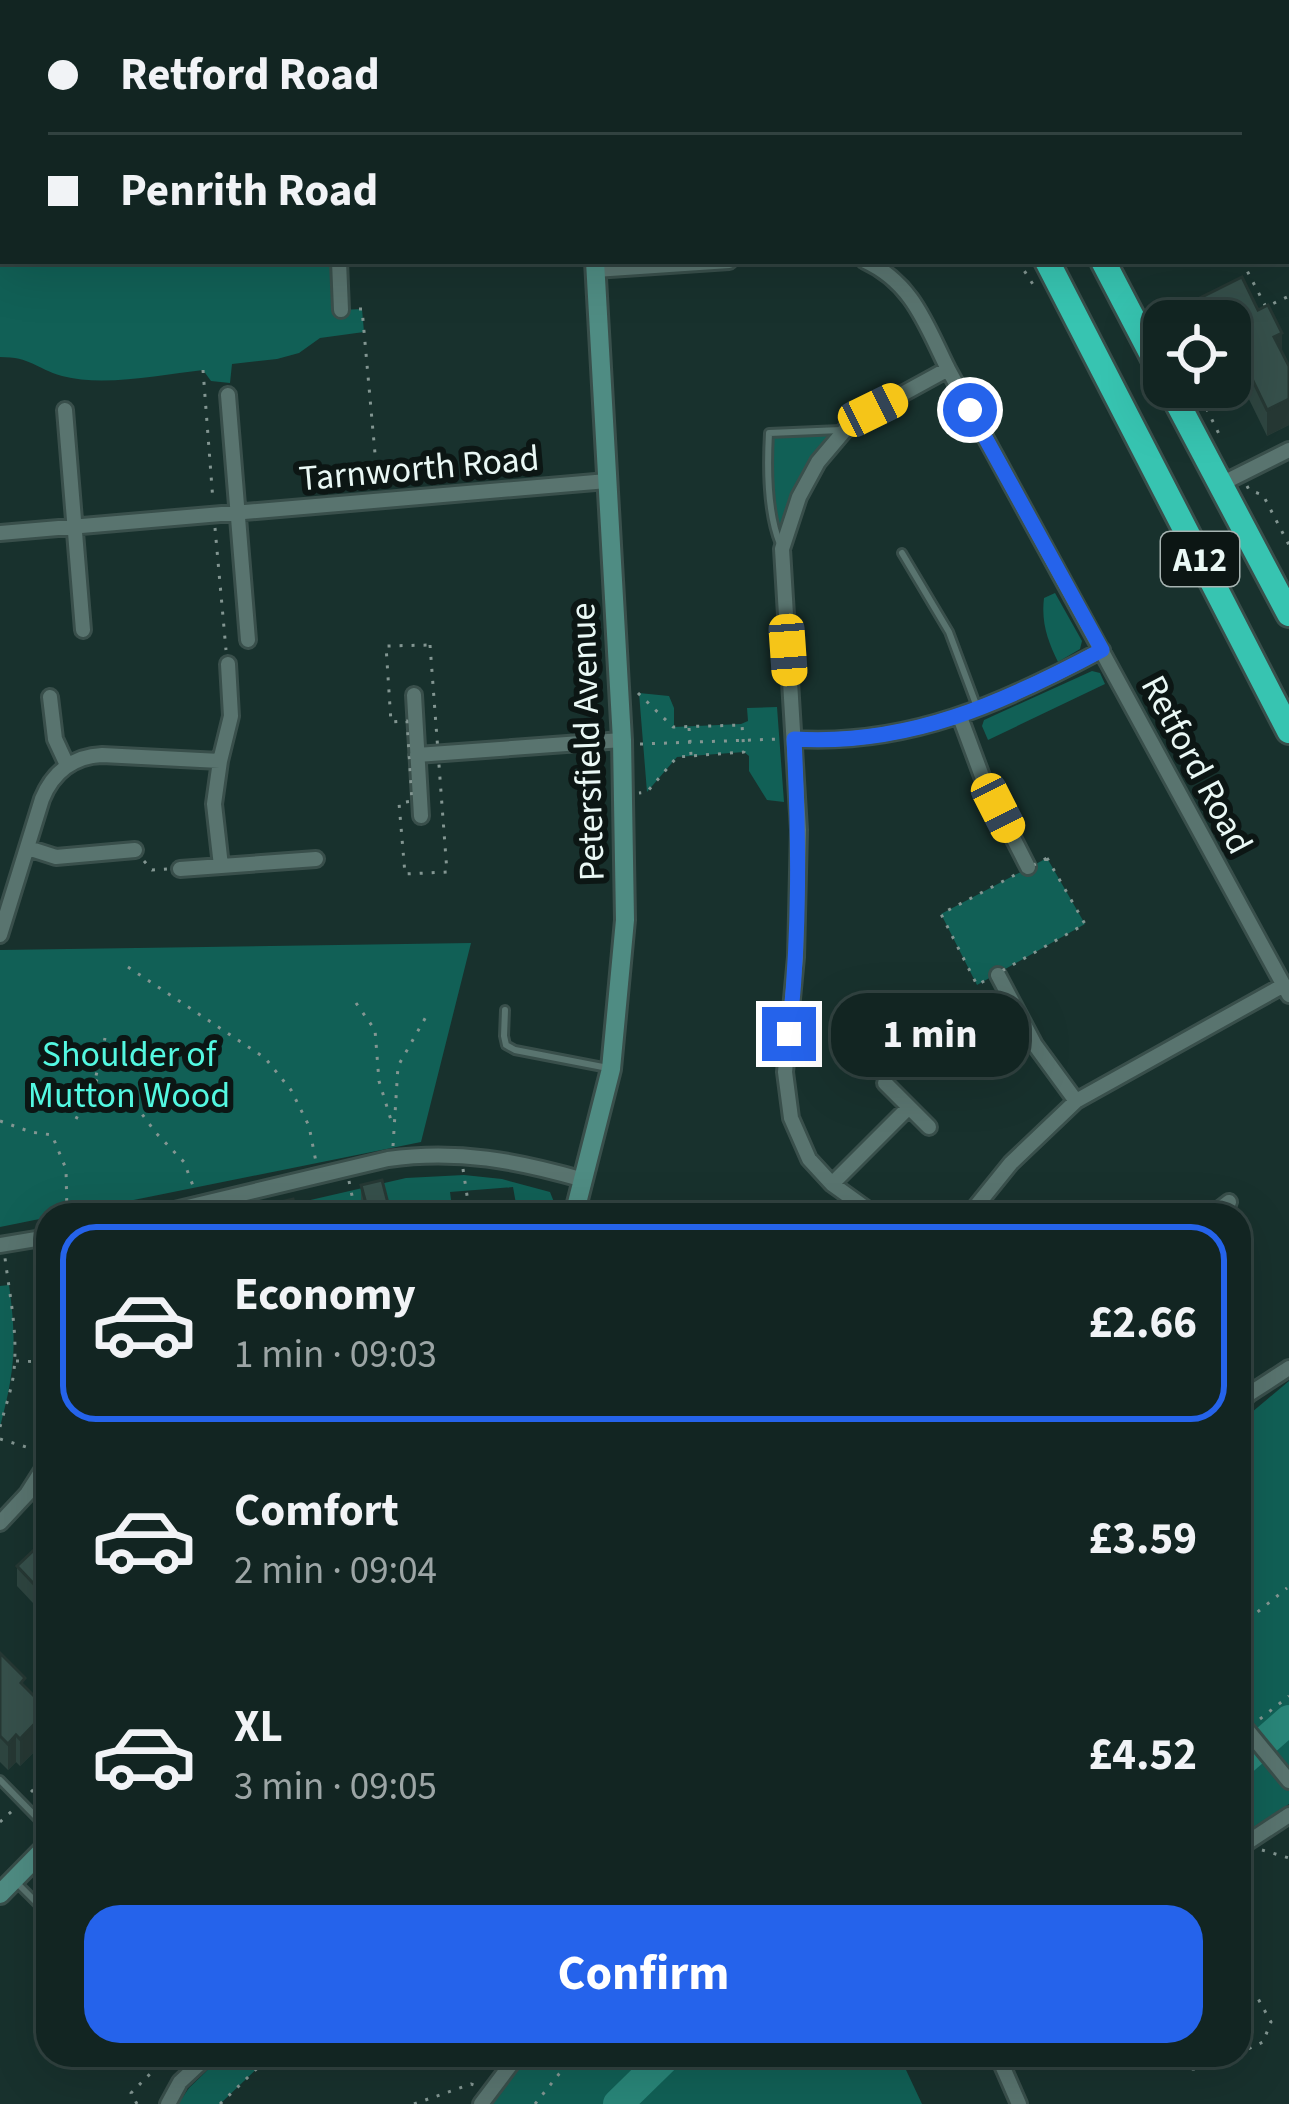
<!DOCTYPE html>
<html lang="en">
<head>
<meta charset="utf-8">
<style>
  :root { --surface:#122522; --page:#1b2d2a; --text:#f1f3f6; --muted:#9ca5a5; --line:#314240; --accent:#2563eb }
  body { margin:0; font-family:"Source Sans 3",sans-serif; background:var(--page); color:var(--text); height:100vh; display:flex; flex-direction:column; font-size:45px; white-space:nowrap }
  * { box-sizing:border-box; margin:0 }
  p { font-size:39px; color:var(--muted) }
  .icon { flex:none; width:66px; height:66px; fill:none; stroke:currentColor; stroke-width:2; stroke-linecap:round; stroke-linejoin:round }
  .map { position:relative; flex:1; overflow:hidden }
  .panel { position:absolute; left:36px; top:1203px; width:1215px; height:864px; display:flex; flex-direction:column; background:var(--surface); border-radius:36px; box-shadow:0 12px 48px #0002,0 0 0 3px var(--line) }
  .panel>* { flex:none }
  .top-card { position:absolute; left:0px; top:0px; width:1290px; height:264px; box-shadow:0 12px 48px #0002,0 0 0 3px var(--line); display:grid; align-content:center; height:264px; padding:0 48px; background:var(--surface) }
  .fabs { position:absolute; left:1143px; top:300px; display:grid; gap:24px }
  .fabs a { display:grid; place-items:center; width:108px; height:108px; border-radius:24px; background:var(--surface); box-shadow:0 12px 48px #0002,0 0 0 3px var(--line); font-size:60px }
  .end { position:absolute; width:54px; height:54px; margin:-27px; border:15px solid #2563eb; background:#fff; box-shadow:0 0 0 6px #fff }
  .from { border-radius:50% }
  .bubble { position:absolute; height:84px; border-radius:36px; background:var(--surface); box-shadow:0 12px 48px #0002,0 0 0 3px var(--line); font-size:39px; font-weight:700; line-height:84px; text-align:center }
  .car { position:absolute; width:36px; height:72px; margin:-36px -18px; border-radius:15px; box-shadow:0 0 9px 3px #0007; background:linear-gradient(#f5c518 24%,#345 0 40%,#f5c518 0 76%,#345 0 86%,#f5c518 0) }
  .top-card b { display:flex; align-items:center; gap:42px; height:114px; font-size:45px }
  .top-card b+b { border-top:3px solid var(--line) }
  .top-card i { width:30px; height:30px; background:var(--text) }
  ul { padding:21px 0 0; list-style:none }
  li { display:flex; align-items:center; gap:36px; height:198px; margin:0 24px 18px; padding:0 24px; border:6px solid transparent; border-radius:36px }
  li div { flex:1 }
  li b { display:block; font-size:45px }
  li em { font-style:normal; font-weight:700 }
  li.active { border-color:var(--accent) }
  li>.icon { width:108px; height:108px; stroke-width:1.5 }
  .primary-button { display:flex; gap:24px; margin-top:auto; padding:24px 48px }
  .primary-button a { flex:1; height:138px; border-radius:36px; background:var(--accent); color:#fff; font-size:48px; font-weight:700; line-height:138px; text-align:center }
  .map>svg:first-child { display:block }
  .green { fill:#116056 }
  .lines { fill:none; stroke-linecap:round; stroke-linejoin:round }
  .river { stroke:#298679; stroke-width:30 }
  .lane-casing { stroke:#394f4b; stroke-width:12 }
  .street-casing { stroke:#394f4b; stroke-width:20 }
  .secondary-casing { stroke:#394f4b; stroke-width:24 }
  .highway-casing { stroke:#394f4b; stroke-width:30 }
  .path { stroke:#839692; stroke-width:3; stroke-dasharray:3 9; stroke-linecap:butt }
  .lane { stroke:#59746f; stroke-width:6 }
  .street { stroke:#59746f; stroke-width:14 }
  .secondary { stroke:#4f8c83; stroke-width:18 }
  .highway { stroke:#37c4b1; stroke-width:24 }
  .wall { fill:#2e4540 }
  .shaded-wall { fill:#263834 }
  .building { fill:#36504b; stroke:#263834; stroke-width:3 }
  .route { stroke:#2563eb; stroke-width:15 }
  .labels { text-anchor:middle; stroke-width:12; stroke-linejoin:round; paint-order:stroke }
  .shield { fill:#0c1614; stroke:#a7b4b2; stroke-width:3 }
  .shield-label { font-size:33px; font-weight:bold; fill:#eaf8f5 }
  .street-label { font-size:36px; fill:#eaf8f5; stroke:#0c1614 }
  .park-label { font-size:36px; fill:#53f8e1; stroke:#0c1614 }
</style>
</head>
<body>
<div class="map">
<svg width="1289" height="2104" viewBox="0 0 1289 2104">
  <rect width="100%" height="100%" fill="#18312d"/>
  <path class="green" d="M3,258V261H339L341,310L362,309L364,332L320,338L299,353L277,359L232,364L230,383L211,381L203,370C161,375 103,387 62,376C35,368 31,357 0,357V259Z
    M845,430L818,462L782,549C768,514 767,470 769,433Z
    M1055,593L1082,641L1080,649L1058,662C1048,641 1041,623 1044,598Z
    M1092,671L1100,673L1105,684L988,740L982,726L984,720Z
    M639,693L669,696L674,708V727L741,724L748,721L747,708L777,707L784,802L767,800L749,771V756L744,752L677,757L647,792Z
    M1047,858L1085,924L977,985L941,914Z
    M471,943L421,1142L0,1227V950Z
    M464,1175L502,1179L550,1192L554,1202L550,1215H518L513,1187L450,1192L453,1215H391L386,1198L354,1205L356,1215H245L406,1178Z
    M9,1285C17,1343 15,1371 0,1427V1286Z
    M1289,1381V1804L1239,1839V1423Z
    M223,2055H271L220,2104H178L189,2088Z
    M528,2055H899L922,2104H491Z"/>
  <g class="lines">
    <path class="river" d="M1239,1764L1289,1720
      M618,2104L668,2055"/>
    <g class="lane-casing">
      <path id="lane" d="M1287,14L1289,13
        M780,544C767,512 767,468 769,433L841,430
        M902,553L949,632L977,707
        M505,1010L504,1036L506,1045L515,1050L608,1068
        M0,1780L48,1829
        M17,1883L48,1914"/>
    </g>
    <g class="street-casing">
      <path id="street" d="M376,0L377,3
        M556,0L557,3
        M719,0L720,3
        M1107,3L1113,0
        M1287,161L1289,160
        M0,175L3,186
        M339,261L341,310
        M865,261C913,283 926,325 948,369L1289,995
        M595,270L729,261
        M228,395L248,640
        M65,410L83,630
        M1219,485L1289,450
        M0,533L607,481
        M414,695L421,816
        M50,697L55,739L67,765
        M960,717L983,779L1028,867
        M794,739C909,746 1003,703 1102,650
        M417,755L622,740
        M28,848L56,857L135,850
        M221,866L214,804L220,761L231,716L228,664
        M180,869L316,859
        M0,935L42,799C53,772 74,756 102,755L220,761
        M998,975L1035,1045L1076,1101
        M909,1107L929,1127
        M832,1184L909,1107L885,1083
        M154,1215L388,1159C457,1149 518,1161 584,1180
        M875,1215L832,1184L809,1159L791,1118L785,1072L796,957L799,830L782,549L799,497L818,462L845,430L873,410L948,369
        M969,1215L1011,1163L1076,1101L1284,985
        M1212,1215L1229,1202
        M0,1245L48,1237
        M1239,1405L1249,1394L1289,1368
        M0,1523L27,1494L48,1461
        M1239,1720L1289,1781
        M1239,1848L1289,1815
        M1002,2055L1001,2063L1019,2104
        M168,2104L180,2082L209,2055
        M481,2104L518,2055"/>
    </g>
    <g class="secondary-casing">
      <path id="secondary" d="M895,0L902,3
        M806,3L809,0
        M0,238L3,237
        M574,1215L611,1069L625,920L622,740L595,261
        M0,1894L48,1845"/>
    </g>
    <g class="highway-casing">
      <path id="highway" d="M915,0L917,3
        M968,0L970,3
        M1047,261L1289,731
        M1103,261L1164,378
        M1169,387L1289,614"/>
    </g>
    <path class="path" d="M532,0L533,3
      M859,0L861,3
      M1018,261L1036,289
      M1242,261L1266,307L1289,296
      M359,309H362L378,487
      M203,370L213,501
      M1196,387L1219,434
      M1247,486L1249,490L1263,495L1289,545
      M215,528L226,650
      M430,645L447,872L405,874L399,803L412,801L407,721L391,722L386,646Z
      M638,693L673,727L742,725L744,752L677,757L647,792L639,793
      M689,728L691,755
      M640,744L780,739
      M1047,858L1085,924L977,985L941,914Z
      M144,861L152,870L167,869
      M128,967L265,1058L291,1090L309,1126L316,1162
      M356,1003L375,1030L379,1081L391,1120
      M95,1080L130,1098L156,1133L184,1162L195,1191
      M76,1119L95,1080L105,1038
      M0,1121L31,1132L52,1135L66,1169L67,1215
      M393,1146L398,1066L427,1015
      M463,1169L470,1215
      M349,1181L356,1215
      M16,1361L48,1362
      M0,1427C4,1411 10,1395 13,1378C19,1338 10,1298 5,1258
      M0,1439L39,1451
      M37,1504L48,1515
      M1239,1627L1287,1588
      M1260,1719L1289,1696
      M31,1792L48,1776
      M0,1822L12,1811
      M1262,1850L1289,1858
      M1239,2003L1256,1995L1271,2022L1263,2042L1239,2053
      M1177,2055L1183,2069H1199L1233,2055
      M137,2104L131,2093L161,2063L171,2072
      M220,2104L271,2055
      M414,2104L471,2084L474,2085
      M535,2104L559,2074L579,2055"/>
    <use href="#lane" class="lane"/>
    <use href="#street" class="street"/>
    <use href="#secondary" class="secondary"/>
    <use href="#highway" class="highway"/>
  </g>
  <path class="wall" d="M1200,298L1282,352L1289,366V425L1267,436L1241,383L1231,387L1230,321H1200Z
    M361,1185L391,1215H364L361,1205Z
    M48,1548V1619L17,1586V1566Z
    M0,1653L25,1688L48,1710V1738L20,1766L16,1762L8,1770L0,1762Z"/>
  <path class="shaded-wall" d="M1282,333V359L1274,337Z
    M1241,356V383L1231,387V361Z
    M1289,399V425L1267,436V410Z
    M48,1711V1738L20,1766V1739Z
    M16,1735V1762L8,1770V1744Z"/>
  <path class="building" d="M1242,277L1258,310L1268,305L1282,333L1274,337L1289,366V399L1267,410L1241,356L1231,361L1230,358V321H1212L1200,298Z
    M382,1180L391,1215H369L361,1185Z
    M293,1199L296,1215H275L272,1204Z
    M48,1548V1599L17,1566L35,1549L40,1554Z
    M0,1653L25,1678L21,1683L48,1710L20,1739L16,1735L8,1744L0,1736Z"/>
  <g class="lines">
    <path class="route" d="M789,1034C800,935 799,838 794,739C909,746 1003,703 1102,650L970,410"/>
  </g>
  <g class="labels">
    <rect class="shield" x="1161" y="532" width="78" height="54" rx="9"/>
    <g class="shield-label">
      <text x="1200" y="571">A12</text>
    </g>
    <g class="street-label">
      <text transform="translate(419 467) rotate(-5)" y="13">Tarnworth Road</text>
      <text transform="translate(586 742) rotate(-92)" y="13">Petersfield Avenue</text>
      <text transform="translate(1198 764) rotate(62)" y="13">Retford Road</text>
    </g>
    <g class="park-label">
      <text x="129" y="1066">Shoulder of<tspan x="129" dy="41">Mutton Wood</tspan></text>
    </g>
  </g>
</svg>
<div class="fabs">
<a><svg class="icon" aria-label="locate" viewBox="0 0 24 24"><circle cx="12" cy="12" r="6"/><path d="M12 2v4M12 18v4M2 12h4M18 12h4"/></svg></a>
</div>
<i class="end from" style="left:970px;top:410px"></i>
<i class="end" style="left:789px;top:1034px"></i>
<div class="bubble" style="left:831px;top:993px;width:198px">1 min</div>
<i class="car" style="left:873px;top:410px;rotate:64deg"></i>
<i class="car" style="left:788px;top:650px;rotate:176deg"></i>
<i class="car" style="left:998px;top:808px;rotate:153deg"></i>
<div class="top-card">
<b><i class="from"></i>Retford Road</b>
<b><i></i>Penrith Road</b>
</div>
<section class="panel">
<ul>
<li class="active"><svg class="icon" aria-label="car" viewBox="0 0 24 24"><path d="M5 17H2v-5l4-1 3-4h7l3 4 3 1v5h-3M9 17h6M6 11h13"/><circle cx="7" cy="17" r="2"/><circle cx="17" cy="17" r="2"/></svg><div><b>Economy</b><p>1 min · 09:03</p></div><em>£2.66</em></li>
<li><svg class="icon" aria-label="car" viewBox="0 0 24 24"><path d="M5 17H2v-5l4-1 3-4h7l3 4 3 1v5h-3M9 17h6M6 11h13"/><circle cx="7" cy="17" r="2"/><circle cx="17" cy="17" r="2"/></svg><div><b>Comfort</b><p>2 min · 09:04</p></div><em>£3.59</em></li>
<li><svg class="icon" aria-label="car" viewBox="0 0 24 24"><path d="M5 17H2v-5l4-1 3-4h7l3 4 3 1v5h-3M9 17h6M6 11h13"/><circle cx="7" cy="17" r="2"/><circle cx="17" cy="17" r="2"/></svg><div><b>XL</b><p>3 min · 09:05</p></div><em>£4.52</em></li>
</ul>
<div class="primary-button"><a>Confirm</a></div>
</section>
</div>
</body>
</html>
